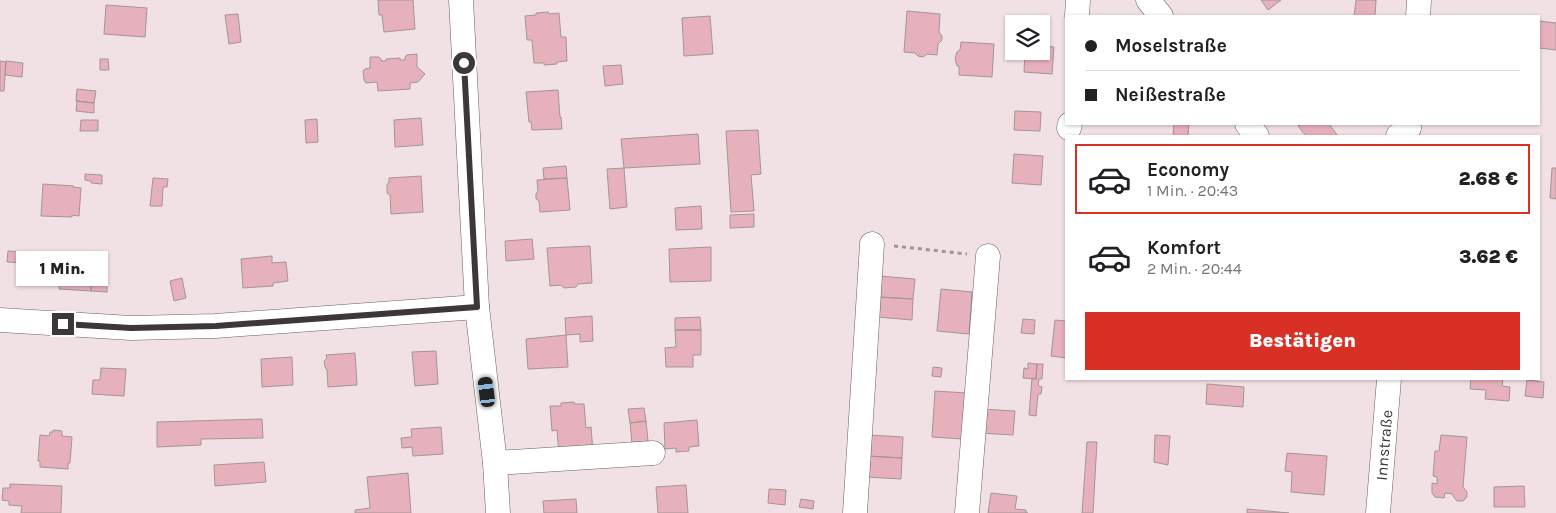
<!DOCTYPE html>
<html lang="de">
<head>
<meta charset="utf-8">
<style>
  :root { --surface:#fff; --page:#f2f2f2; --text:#202124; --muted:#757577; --line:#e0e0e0; --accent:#d93025 }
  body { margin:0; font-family:Karla,sans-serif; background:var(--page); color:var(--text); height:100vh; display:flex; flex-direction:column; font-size:19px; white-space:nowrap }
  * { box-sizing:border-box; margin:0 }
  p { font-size:16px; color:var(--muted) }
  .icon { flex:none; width:28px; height:28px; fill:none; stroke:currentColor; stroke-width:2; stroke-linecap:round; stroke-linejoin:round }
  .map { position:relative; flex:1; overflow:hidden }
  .details { position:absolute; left:1065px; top:135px; width:475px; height:245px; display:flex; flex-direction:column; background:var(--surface); border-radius:0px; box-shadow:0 1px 4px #0004 }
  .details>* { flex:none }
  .banner { position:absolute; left:1065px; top:15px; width:475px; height:110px; border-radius:0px; box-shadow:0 1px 4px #0004; display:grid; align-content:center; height:110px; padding:0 20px; background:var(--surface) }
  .buttons { position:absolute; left:1005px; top:15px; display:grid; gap:10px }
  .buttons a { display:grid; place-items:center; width:45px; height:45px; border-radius:0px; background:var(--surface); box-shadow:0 1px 4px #0004; font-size:25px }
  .end { position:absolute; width:22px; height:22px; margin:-11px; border:6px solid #3e3739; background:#fff; box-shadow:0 0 0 2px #fff }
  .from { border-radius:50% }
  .bubble { position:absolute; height:35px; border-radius:0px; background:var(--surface); box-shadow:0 1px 4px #0004; font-size:16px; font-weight:800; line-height:35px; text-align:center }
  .car { position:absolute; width:15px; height:30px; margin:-15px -8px; border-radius:6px; box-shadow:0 0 4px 1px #0007; background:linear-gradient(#222 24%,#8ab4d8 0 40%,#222 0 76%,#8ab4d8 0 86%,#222 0) }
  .banner b { display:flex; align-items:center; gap:18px; height:48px; font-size:19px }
  .banner b+b { border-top:1px solid var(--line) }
  .banner i { width:12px; height:12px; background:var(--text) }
  ul { padding:9px 0 0; list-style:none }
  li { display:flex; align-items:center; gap:15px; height:70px; margin:0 10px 8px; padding:0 10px; border:2px solid transparent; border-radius:0px }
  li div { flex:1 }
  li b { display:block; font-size:19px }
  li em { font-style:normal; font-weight:800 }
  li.active { border-color:var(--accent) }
  li>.icon { width:45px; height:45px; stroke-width:1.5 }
  .action { display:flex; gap:10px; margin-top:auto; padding:10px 20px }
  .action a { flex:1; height:58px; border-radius:0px; background:var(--accent); color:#fff; font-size:20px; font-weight:800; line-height:58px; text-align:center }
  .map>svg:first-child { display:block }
  .building { fill:#e6b1bc; stroke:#a39597 }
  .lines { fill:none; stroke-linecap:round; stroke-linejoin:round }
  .minor-casing { stroke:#6b5e60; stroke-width:25 }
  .path { stroke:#a09496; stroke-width:3; stroke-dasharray:4 4; stroke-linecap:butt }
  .minor { stroke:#fff; stroke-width:24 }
  .route { stroke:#3e3739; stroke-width:6 }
  .labels { text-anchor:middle; stroke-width:5; stroke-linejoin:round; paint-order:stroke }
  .street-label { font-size:16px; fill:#3e3739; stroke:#fff }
</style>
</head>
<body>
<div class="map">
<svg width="1556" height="513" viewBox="0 0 1556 513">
  <rect width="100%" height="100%" fill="#f1e1e4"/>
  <path class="building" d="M378,0H413L415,29L384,32L382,15H379Z
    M1261,0H1281L1268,10Z
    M1356,0H1376L1375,16H1354Z
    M106,5L147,8L145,37L104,34Z
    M907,11L940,14L939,32L942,36V40L938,44L937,55L927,54L923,57L918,56L915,53L904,52Z
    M548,12L549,14L559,13L561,37H566L567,61L557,62V64L544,65V63H534L532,40H527L525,16L536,15V13Z
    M238,14L241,42L229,44L225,15Z
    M710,16L713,54L684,56L682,18Z
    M1539,21L1556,23V50L1539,48Z
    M961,42L994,44L992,77L959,75V66H957L955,59L957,52L960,50Z
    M1041,46L1054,47L1052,74L1024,72L1025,51H1041Z
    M417,54V67L425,74L418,82L410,83V89L378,91L377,82L366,83L364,80L363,71L365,69L370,68V57H379L381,59V61H386V59L400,58V60H405V57L407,55Z
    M100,59H108L109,70H100Z
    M0,61L6,62L4,91H0Z
    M6,61L23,63L22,77L5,75Z
    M621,65L623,84L605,86L603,66Z
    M77,89L96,91L94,103L76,101Z
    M558,90L560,117H561L562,129L532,130L531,122H529L526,92Z
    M77,101L94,103V113L76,111Z
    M1015,111L1041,112L1040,131L1014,130Z
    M421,118L423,145L395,147L394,120Z
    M317,119L318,142L306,143L305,120Z
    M81,120H98V131H80Z
    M1174,124H1189L1188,136H1173Z
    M1302,124H1329L1338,136H1306L1298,126Z
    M758,130L761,174L751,175L754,211L731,212L726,131Z
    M698,134L700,164L624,168L621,139Z
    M1014,154L1043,156L1041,185L1012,183Z
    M566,166L567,178L544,179L543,168Z
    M624,168L627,207L610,209L607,169Z
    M1552,168H1556V199L1550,198Z
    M85,174L102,175V184L91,183V181L85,180Z
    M421,176L423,212L391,214L390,195L387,193V185L389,182V178Z
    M153,178L168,179L167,187H163L162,206H150Z
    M567,178L570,210L540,212L539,201L536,199V194L538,191L537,180Z
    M43,184L74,186L73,187L81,188L79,216L72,215V217L41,216Z
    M701,206L702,229L676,230L675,208Z
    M754,214V227L730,228V215Z
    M532,239L534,259L506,261L505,241Z
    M590,246L592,283L578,284L576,287L564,288L561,285L550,286L547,248Z
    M711,247V281L670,282L669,249Z
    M8,251L38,253V273L24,271L25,263L7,262Z
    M61,256L93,259L91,291L59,289V279H52L53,265H60Z
    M272,256V263L286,262L288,281L273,283V286L243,288L241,259Z
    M92,271L107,272V292L91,291Z
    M880,276L915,279L913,299L879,297Z
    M182,278L186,298L174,301L170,281Z
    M941,289L972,292L969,334L937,331Z
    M879,297L913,299L912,320L877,317Z
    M592,316L593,341L580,342V334L566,335L565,318Z
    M700,317L701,330H675V318Z
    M1023,319L1035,320L1034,334L1021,333Z
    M1055,320L1066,321V358L1051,356Z
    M675,330H701V355H693V367H666L665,348L676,347Z
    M566,335L568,367L528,369L526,339Z
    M436,351L438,384L415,386L412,352Z
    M355,353L357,385L328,387L327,370L325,367L324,361L327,358L326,355Z
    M292,357L293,385L262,387L261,359Z
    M1028,363L1037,364L1036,379L1023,378L1024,368L1028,369Z
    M1037,364H1043L1042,379H1039L1038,386L1042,387L1041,394H1038L1036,416L1029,415L1032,378L1036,379Z
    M933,367L942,368L941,377L932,376Z
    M101,368L126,369L124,396L92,394L93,380H100Z
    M1471,379H1503L1502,386L1510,387L1509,401L1485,399L1486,390L1470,389Z
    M1527,380L1544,382L1543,398L1525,396Z
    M1207,384L1244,387L1243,407L1206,404Z
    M935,391L966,393L963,439L932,437Z
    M574,402V404H584L586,428L591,427L593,452L559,454L557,430L552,431L550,406H561V403Z
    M644,408L646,421L630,423L628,409Z
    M981,409L1015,411L1013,435L980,433Z
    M262,419L263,438L201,439V445L157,447V422Z
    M697,420L699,446L689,447V451L676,452V448L665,449L664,423Z
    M646,421L648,441L632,443L630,423Z
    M441,427L443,454L413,456L412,447L402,448L401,438L412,437L411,429Z
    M53,430L62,431V436L72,437L70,463H68V469L40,467V461H38L40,435L49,436L50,432H53Z
    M869,435L903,437L902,458L867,456Z
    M1155,435L1170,436L1168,465L1154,462Z
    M1441,435L1467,437L1463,487L1467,492V497L1463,501H1457L1453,496V494L1445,493L1444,498L1435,497L1432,493V483L1437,484V477L1433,476L1435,451H1439Z
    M1087,442H1097L1093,513H1082Z
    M1287,453L1327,456L1324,495L1291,492L1292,472L1285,471Z
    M867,456L902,458L901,479L866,477Z
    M264,462L266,482L215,486L214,465Z
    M408,473L411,513H355V510L370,508L367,477Z
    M10,484L62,486L61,513H21L22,506L9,505V501L2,500L3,488H10Z
    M686,485L688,513H658L656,487Z
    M1524,486L1525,507H1494V487Z
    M769,489L786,490L785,505L768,503Z
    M991,493L1017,496L1015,509L1026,510V513H1028H988Z
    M576,499L577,513H544L543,501Z
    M801,499L814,501L813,509L799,507Z
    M1247,509L1289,513H1247Z"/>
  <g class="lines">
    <g class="minor-casing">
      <g id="minor">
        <path d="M461,0L477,307L495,463L498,513"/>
        <path d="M1148,0L1161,16"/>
        <path d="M1077,16L1078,0"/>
        <path d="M1418,16L1419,0"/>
        <path d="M1247,124L1257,136"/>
        <path d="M1069,128L1070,124"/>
        <path d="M1398,136L1409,128"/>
        <path d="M0,320L131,328L215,326L477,307"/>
        <path d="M495,463L653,453"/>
        <path d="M855,513L872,244"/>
        <path d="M967,513L988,256"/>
        <path id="s1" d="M1378,513L1389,379"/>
      </g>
    </g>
    <path class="path" d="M894,246L967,254"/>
    <use href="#minor" class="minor"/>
  </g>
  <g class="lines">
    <path class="route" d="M63,324L131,328L216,326L477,307L464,63"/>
  </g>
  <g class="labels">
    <g class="street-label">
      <text dy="6" stroke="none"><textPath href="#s1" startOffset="68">Innstraße</textPath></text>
    </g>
  </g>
</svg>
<div class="buttons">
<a><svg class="icon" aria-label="layers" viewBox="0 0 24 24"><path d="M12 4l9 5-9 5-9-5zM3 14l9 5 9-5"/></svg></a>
</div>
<i class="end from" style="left:464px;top:63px"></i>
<i class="end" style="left:63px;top:324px"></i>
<div class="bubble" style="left:16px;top:251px;width:92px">1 Min.</div>
<i class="car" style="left:487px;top:392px;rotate:353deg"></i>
<div class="banner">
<b><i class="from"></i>Moselstraße</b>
<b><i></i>Neißestraße</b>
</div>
<section class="details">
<ul>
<li class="active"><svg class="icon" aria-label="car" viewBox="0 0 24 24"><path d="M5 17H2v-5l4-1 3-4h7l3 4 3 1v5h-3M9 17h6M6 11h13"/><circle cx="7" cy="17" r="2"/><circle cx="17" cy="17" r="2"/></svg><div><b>Economy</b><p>1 Min. · 20:43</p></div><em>2.68 €</em></li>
<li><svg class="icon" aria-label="car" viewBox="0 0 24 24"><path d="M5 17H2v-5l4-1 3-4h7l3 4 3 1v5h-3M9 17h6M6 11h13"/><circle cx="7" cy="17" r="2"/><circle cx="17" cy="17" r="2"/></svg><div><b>Komfort</b><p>2 Min. · 20:44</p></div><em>3.62 €</em></li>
</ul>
<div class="action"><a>Bestätigen</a></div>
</section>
</div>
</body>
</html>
